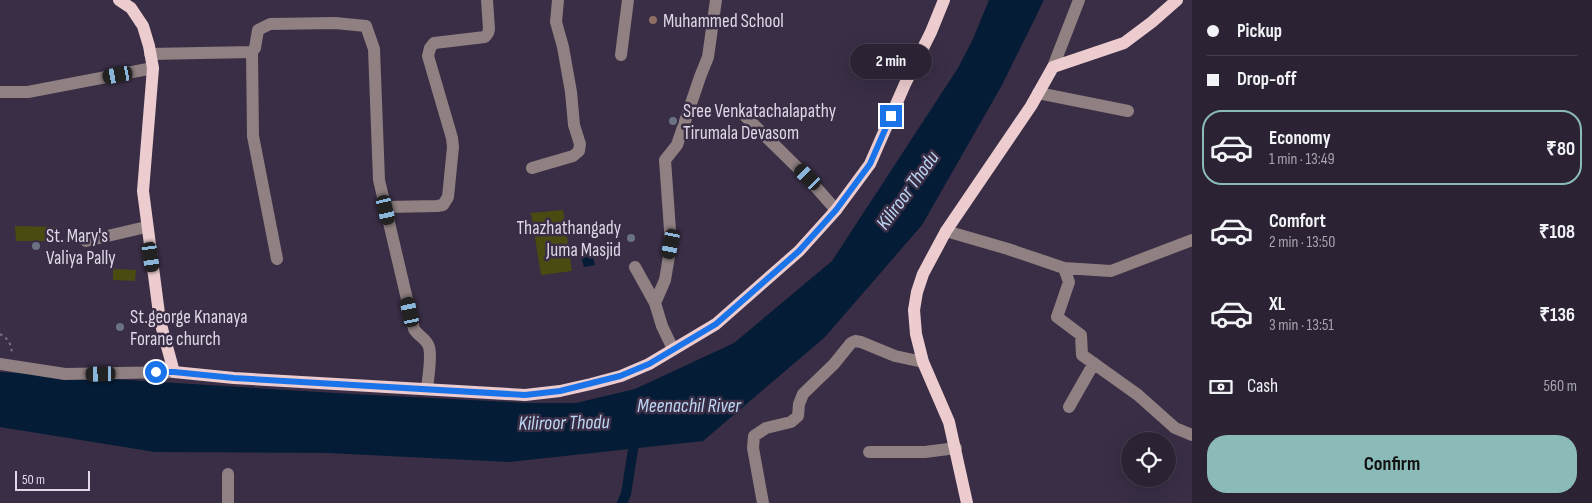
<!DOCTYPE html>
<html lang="en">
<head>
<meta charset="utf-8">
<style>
  :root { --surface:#2b2234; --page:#332a3c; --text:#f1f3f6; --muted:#a6a4ac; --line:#473f4f; --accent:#8bbbb9 }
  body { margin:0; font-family:"Sofia Sans Condensed",sans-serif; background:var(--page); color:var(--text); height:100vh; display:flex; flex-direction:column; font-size:19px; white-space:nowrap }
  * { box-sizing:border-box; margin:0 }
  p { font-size:16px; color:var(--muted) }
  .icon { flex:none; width:28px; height:28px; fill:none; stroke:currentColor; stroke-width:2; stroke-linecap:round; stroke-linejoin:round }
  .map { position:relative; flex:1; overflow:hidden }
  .panel { display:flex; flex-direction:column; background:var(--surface); width:400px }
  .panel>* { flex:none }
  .banner { display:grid; align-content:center; height:110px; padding:0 15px; background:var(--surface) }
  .controls { position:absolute; left:1121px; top:432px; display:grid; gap:10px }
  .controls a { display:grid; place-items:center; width:55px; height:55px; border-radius:50%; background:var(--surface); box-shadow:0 5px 20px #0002,0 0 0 1px var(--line); font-size:25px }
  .scale { position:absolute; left:15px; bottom:12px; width:75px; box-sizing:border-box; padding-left:5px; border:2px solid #dfd8e7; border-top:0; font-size:14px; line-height:18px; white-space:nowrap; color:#dfd8e7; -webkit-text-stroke:4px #392e45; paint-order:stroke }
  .end { position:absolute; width:22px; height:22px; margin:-11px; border:6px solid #1a73e8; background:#fff; box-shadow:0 0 0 2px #fff }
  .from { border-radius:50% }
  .bubble { position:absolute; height:35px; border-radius:18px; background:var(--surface); box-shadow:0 5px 20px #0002,0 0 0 1px var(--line); font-size:16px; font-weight:700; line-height:35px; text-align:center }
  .car { position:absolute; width:15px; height:30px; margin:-15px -8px; border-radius:6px; box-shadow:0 0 4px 1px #0007; background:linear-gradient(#222 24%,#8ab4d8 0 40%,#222 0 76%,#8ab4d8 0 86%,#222 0) }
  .banner b { display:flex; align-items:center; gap:18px; height:48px; font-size:19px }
  .banner b+b { border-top:1px solid var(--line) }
  .banner i { width:12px; height:12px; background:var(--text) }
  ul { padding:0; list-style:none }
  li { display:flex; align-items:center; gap:15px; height:75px; margin:0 10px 8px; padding:0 5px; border:2px solid transparent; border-radius:20px }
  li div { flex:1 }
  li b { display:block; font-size:19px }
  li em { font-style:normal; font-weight:700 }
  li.on { border-color:var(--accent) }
  li>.icon { width:45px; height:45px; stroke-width:1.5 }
  .pay { display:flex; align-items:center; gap:12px; height:55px; padding:0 15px; font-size:19px }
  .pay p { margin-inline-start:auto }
  .action { display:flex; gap:10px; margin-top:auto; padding:10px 15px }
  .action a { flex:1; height:58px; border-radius:20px; background:var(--accent); color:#111; font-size:20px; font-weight:700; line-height:58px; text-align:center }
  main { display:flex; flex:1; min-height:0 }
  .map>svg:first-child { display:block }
  .green { fill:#4a4b10 }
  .water { fill:#041c35 }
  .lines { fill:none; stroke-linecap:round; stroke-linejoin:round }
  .canal { stroke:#041c35; stroke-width:10 }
  .path { stroke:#7d7487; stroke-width:2; stroke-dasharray:2.5 4; stroke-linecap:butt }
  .minor { stroke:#908081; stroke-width:12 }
  .major { stroke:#ecccce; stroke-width:12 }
  .route { stroke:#1a73e8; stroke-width:6 }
  .education-dot { fill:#8d6e63; stroke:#392e45; stroke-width:2 }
  .worship-dot { fill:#6b7280; stroke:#392e45; stroke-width:2 }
  .labels { text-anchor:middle; stroke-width:5; stroke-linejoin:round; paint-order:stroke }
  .poi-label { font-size:19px; fill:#dfd8e7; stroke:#392e45; text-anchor:start }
  .water-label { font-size:20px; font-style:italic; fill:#bcd6f4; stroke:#392e45 }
</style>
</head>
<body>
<main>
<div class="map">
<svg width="1192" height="503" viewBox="0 0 1192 503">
  <rect width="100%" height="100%" fill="#392e45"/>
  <path class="green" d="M563,210L572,271L541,275L531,213Z
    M15,226L57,227L58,241H16Z
    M113,269L136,270L135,281L113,280Z"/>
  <path class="water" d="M989,0H1044L1002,85L922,225L825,337L703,441L509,462L328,453L155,452L0,427V372L352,394L528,403H576L635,389L734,343L832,261L958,68L973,39Z
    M592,255L595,265L584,267L581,256Z"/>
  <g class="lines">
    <path class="canal" d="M622,503L626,494L635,437"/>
    <path class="path" d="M0,334C9,339 11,344 12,354"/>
    <path class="minor" d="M150,54L252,52
      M621,55L628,0
      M1053,67L1079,0
      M0,92H28L153,68
      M1038,93L1128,111
      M745,116L807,177L836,210
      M532,168L573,156L579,151L580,144L574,125L571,92L563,47L556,22L558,0
      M386,207L437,206L443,205L448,197L453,147L452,138L428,56L430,48L434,43L485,37L488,33L489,29L487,0
      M946,231L1008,249L1064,268L1069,282L1057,317L1081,335L1082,355L1138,395L1175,428L1192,435
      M86,241L146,227
      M277,259L253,136L252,52L255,48L258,30L270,24L335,23L366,26L374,49L379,180L414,329C418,336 427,339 429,347C432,357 428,378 427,389
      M635,267L655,303L662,326L673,349
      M1064,268L1111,271L1192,240
      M655,303L665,280L671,244L665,160L677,145L700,77L708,57L716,0
      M0,364L65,374L174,372
      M1069,407L1094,363
      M869,452H925L956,448
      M228,503V474
      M763,503L753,448L754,436L766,428L791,422L798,416L799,404L803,394L834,364L851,343L855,341L861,342L895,356L923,362"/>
    <path class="major" d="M119,0L131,8L143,26L149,46L153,68L143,191L160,321L174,372L234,378L525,395L560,391L591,384L621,376L649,364L716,324L799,251L836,210L870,164L905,84L931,32L944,0
      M967,503L949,422L923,362L916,334L914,310L917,292L923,274L946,231L1031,106L1053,67L1124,43L1152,22L1177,0"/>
  </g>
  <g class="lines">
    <path class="route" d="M156,372H174L234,378L525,395L560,391L620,376L649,364L716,324L799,251L836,210L870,164L891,116"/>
  </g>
  <circle class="education-dot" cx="653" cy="20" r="5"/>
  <g class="worship-dot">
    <circle cx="673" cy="121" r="5"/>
    <circle cx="631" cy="238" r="5"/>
    <circle cx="36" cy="246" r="5"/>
    <circle cx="120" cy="327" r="5"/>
  </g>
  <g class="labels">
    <g class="poi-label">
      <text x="663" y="27">Muhammed School</text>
      <text x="683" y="117">Sree Venkatachalapathy<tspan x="683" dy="22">Tirumala Devasom</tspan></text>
      <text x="621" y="234" text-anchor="end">Thazhathangady<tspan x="621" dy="22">Juma Masjid</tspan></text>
      <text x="46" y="242">St. Mary's<tspan x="46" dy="22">Valiya Pally</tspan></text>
      <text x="130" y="323">St.george Knanaya<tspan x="130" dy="22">Forane church</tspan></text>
    </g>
    <g class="water-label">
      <text transform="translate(907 190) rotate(-54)" y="7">Kiliroor Thodu</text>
      <text x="689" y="412">Meenachil River</text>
      <text transform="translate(564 422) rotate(-1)" y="7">Kiliroor Thodu</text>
    </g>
  </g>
</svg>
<div class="controls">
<a><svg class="icon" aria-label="locate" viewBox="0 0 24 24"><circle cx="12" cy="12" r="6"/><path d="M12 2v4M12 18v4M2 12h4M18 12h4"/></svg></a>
</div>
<div class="scale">50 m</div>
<i class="end from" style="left:156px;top:372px"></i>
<i class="end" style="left:891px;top:116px"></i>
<div class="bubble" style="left:850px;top:44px;width:82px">2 min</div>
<i class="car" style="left:118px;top:75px;rotate:260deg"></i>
<i class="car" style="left:808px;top:177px;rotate:314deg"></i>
<i class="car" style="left:386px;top:210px;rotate:167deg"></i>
<i class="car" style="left:671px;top:244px;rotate:191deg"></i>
<i class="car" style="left:151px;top:257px;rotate:172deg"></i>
<i class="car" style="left:410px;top:312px;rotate:348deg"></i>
<i class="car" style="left:101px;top:374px;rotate:269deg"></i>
</div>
<section class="panel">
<div class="banner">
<b><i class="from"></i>Pickup</b>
<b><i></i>Drop-off</b>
</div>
<ul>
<li class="on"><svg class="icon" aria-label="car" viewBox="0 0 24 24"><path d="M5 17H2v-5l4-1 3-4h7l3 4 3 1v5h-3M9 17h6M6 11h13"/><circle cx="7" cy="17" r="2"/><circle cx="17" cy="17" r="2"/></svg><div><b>Economy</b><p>1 min · 13:49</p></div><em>₹80</em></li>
<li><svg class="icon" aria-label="car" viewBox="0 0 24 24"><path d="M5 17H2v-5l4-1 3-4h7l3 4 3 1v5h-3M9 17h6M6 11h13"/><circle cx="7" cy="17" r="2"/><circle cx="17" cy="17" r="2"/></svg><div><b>Comfort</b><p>2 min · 13:50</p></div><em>₹108</em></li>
<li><svg class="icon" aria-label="car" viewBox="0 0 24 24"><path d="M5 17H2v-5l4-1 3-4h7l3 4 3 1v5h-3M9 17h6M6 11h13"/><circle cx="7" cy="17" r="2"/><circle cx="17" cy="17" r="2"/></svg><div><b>XL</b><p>3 min · 13:51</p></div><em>₹136</em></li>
</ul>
<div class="pay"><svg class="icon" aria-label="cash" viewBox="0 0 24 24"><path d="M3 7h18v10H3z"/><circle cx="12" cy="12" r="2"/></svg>Cash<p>560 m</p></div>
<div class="action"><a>Confirm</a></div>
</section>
</main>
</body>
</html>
